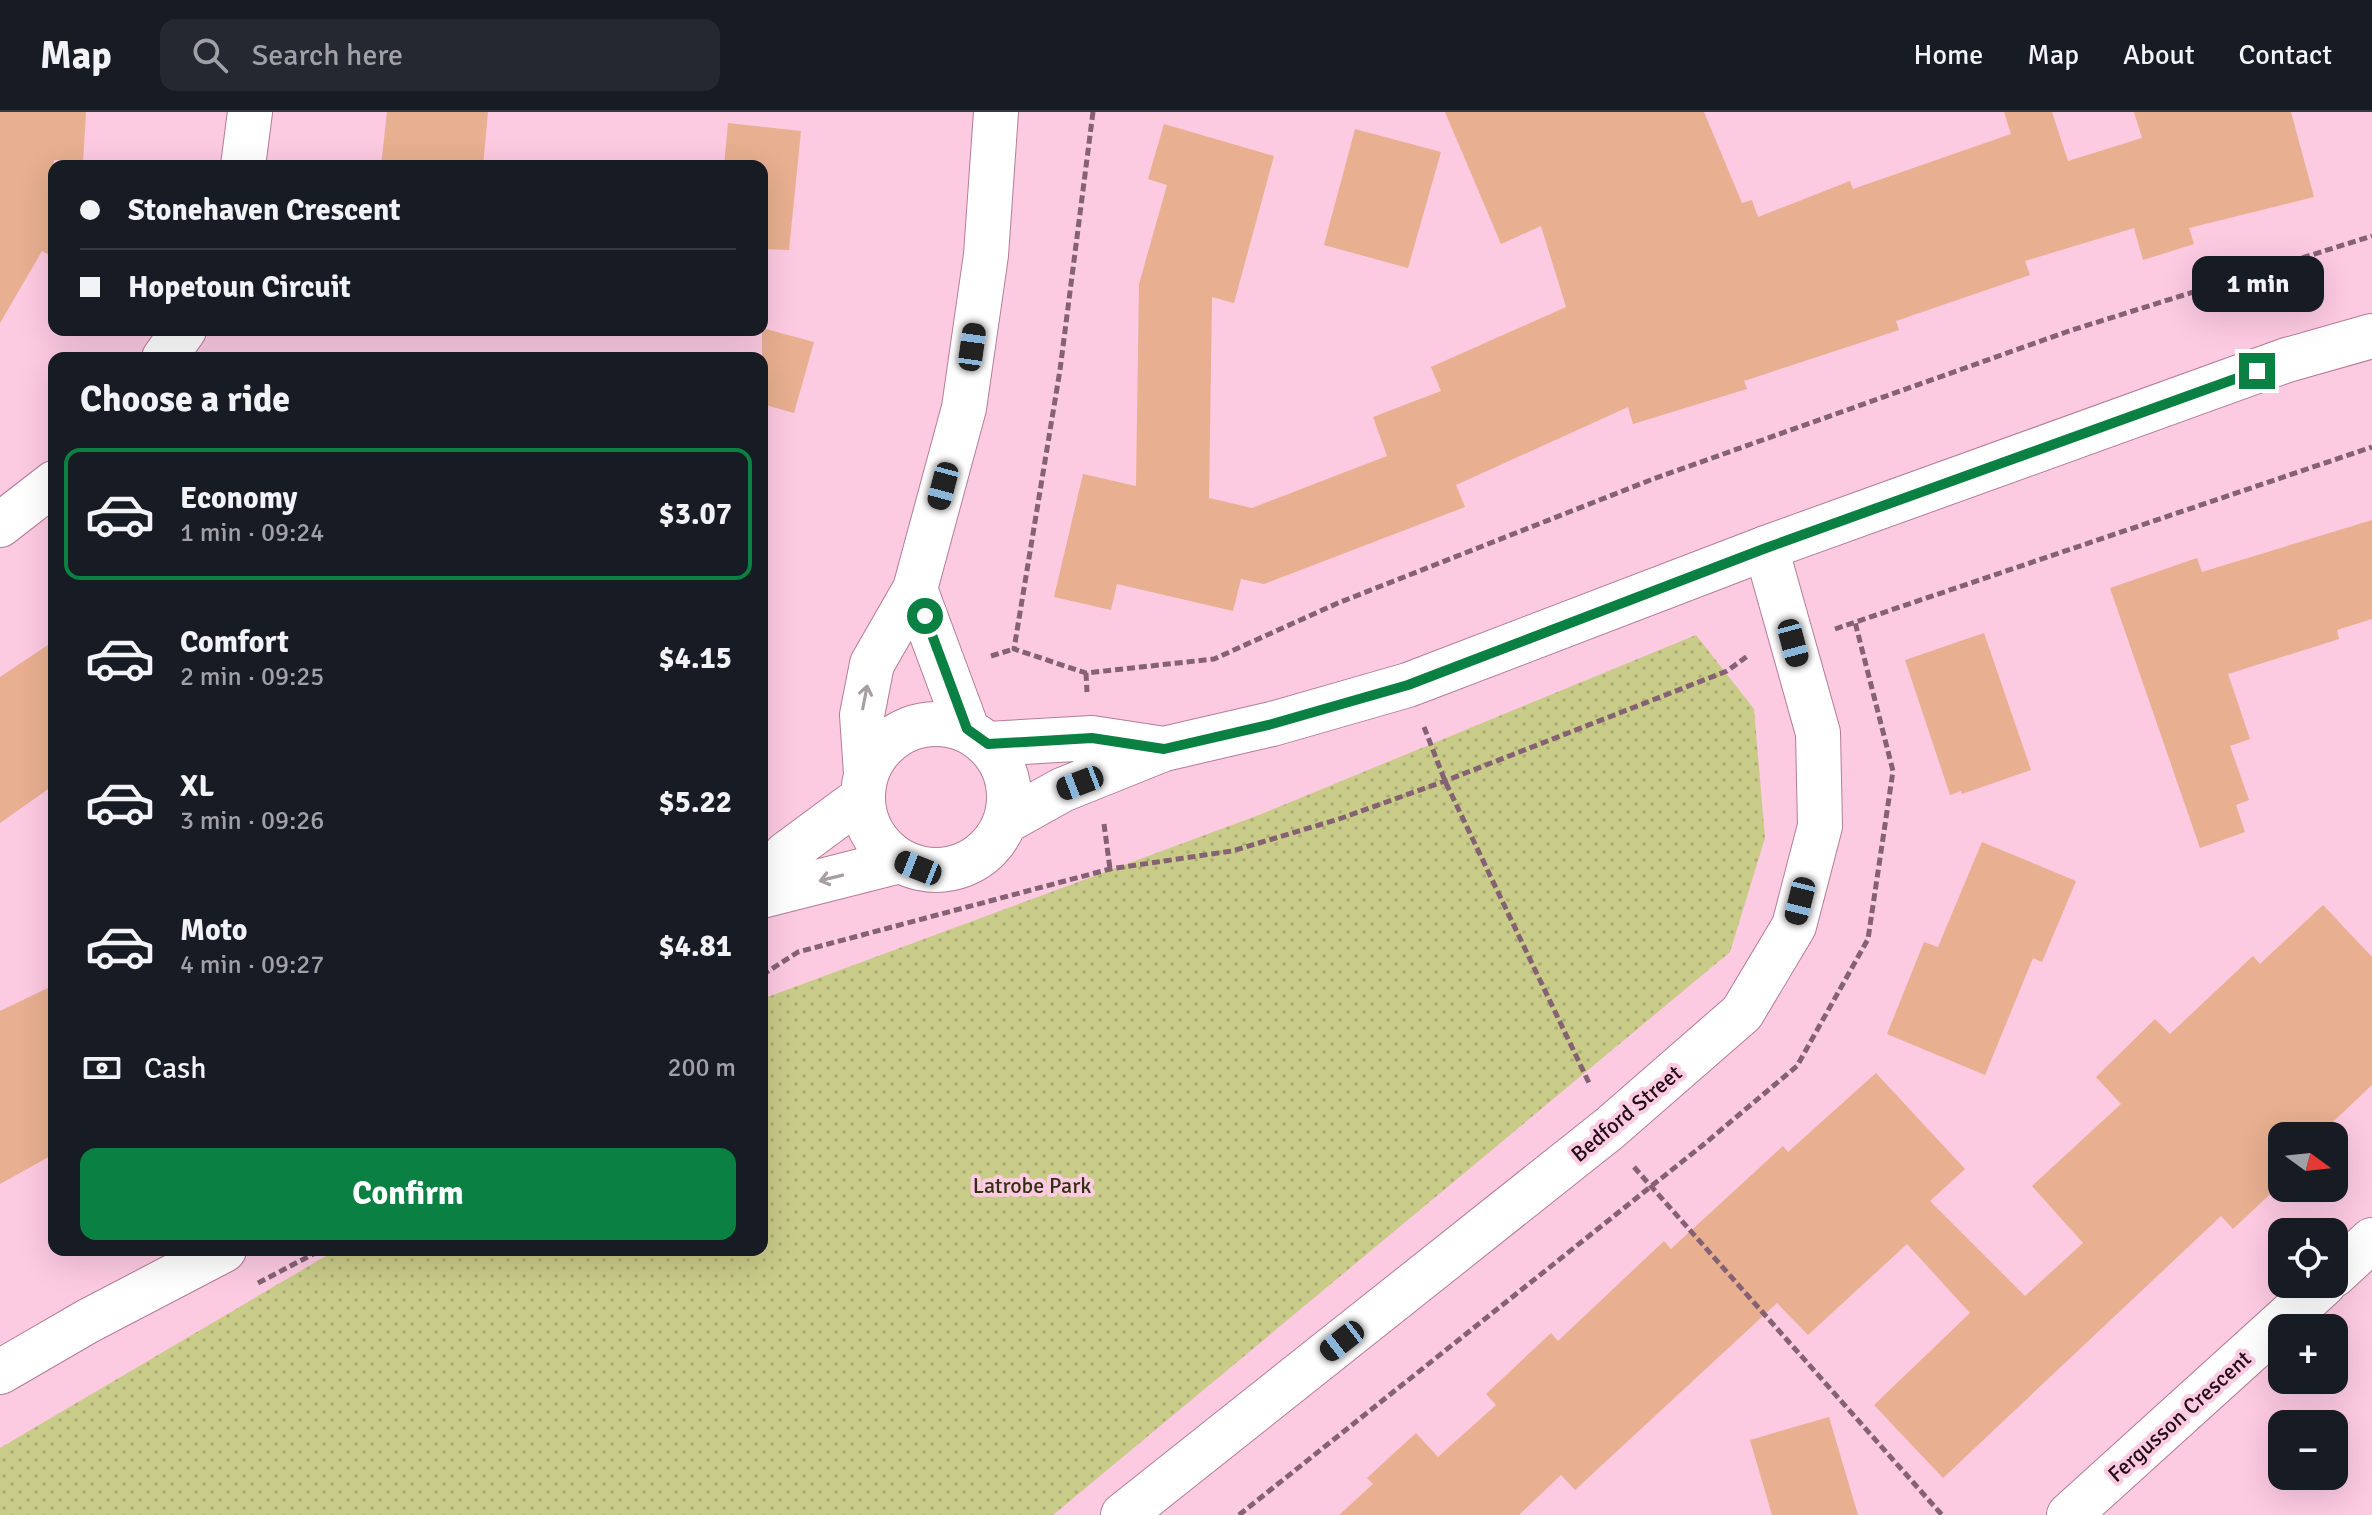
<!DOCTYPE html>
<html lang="en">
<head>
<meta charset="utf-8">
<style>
  :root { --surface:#171b24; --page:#242831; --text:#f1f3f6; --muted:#9ea1a6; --line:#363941; --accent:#0b8043 }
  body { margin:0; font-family:Signika,sans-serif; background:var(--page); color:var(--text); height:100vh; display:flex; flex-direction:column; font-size:30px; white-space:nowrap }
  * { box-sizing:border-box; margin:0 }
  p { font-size:26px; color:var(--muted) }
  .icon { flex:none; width:44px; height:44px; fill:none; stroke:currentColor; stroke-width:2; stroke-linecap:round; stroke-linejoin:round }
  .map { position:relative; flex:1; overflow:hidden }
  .panel { position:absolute; left:48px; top:240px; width:720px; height:904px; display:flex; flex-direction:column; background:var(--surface); border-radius:16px; box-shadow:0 8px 32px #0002 }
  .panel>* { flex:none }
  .top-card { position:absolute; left:48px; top:48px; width:720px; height:176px; border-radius:16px; box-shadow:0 8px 32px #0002; display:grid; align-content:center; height:176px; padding:0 32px; background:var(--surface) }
  .needle { width:52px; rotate:105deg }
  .controls { position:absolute; left:2268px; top:1010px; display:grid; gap:16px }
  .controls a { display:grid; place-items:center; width:80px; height:80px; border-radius:16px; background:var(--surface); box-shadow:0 8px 32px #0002; font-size:40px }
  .end { position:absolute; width:36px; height:36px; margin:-18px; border:10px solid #0b8043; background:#fff; box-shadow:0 0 0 4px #fff }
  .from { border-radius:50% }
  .bubble { position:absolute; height:56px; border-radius:16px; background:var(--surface); box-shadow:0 8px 32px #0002; font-size:26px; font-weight:700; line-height:56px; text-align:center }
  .car { position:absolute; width:24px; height:48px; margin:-24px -12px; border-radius:10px; box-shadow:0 0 6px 2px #0007; background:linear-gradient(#222 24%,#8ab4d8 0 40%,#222 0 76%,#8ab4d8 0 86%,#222 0) }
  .top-card b { display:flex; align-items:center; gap:28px; height:76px; font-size:30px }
  .top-card b+b { border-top:2px solid var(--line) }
  .top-card i { width:20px; height:20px; background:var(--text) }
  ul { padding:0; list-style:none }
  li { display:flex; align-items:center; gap:24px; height:132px; margin:0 16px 12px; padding:0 16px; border:4px solid transparent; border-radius:16px }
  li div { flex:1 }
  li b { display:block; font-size:30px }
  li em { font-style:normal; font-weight:700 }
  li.current { border-color:var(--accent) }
  li>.icon { width:72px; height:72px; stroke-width:1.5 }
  h2 { padding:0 32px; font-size:36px; line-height:96px }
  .pay { display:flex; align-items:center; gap:20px; height:88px; padding:0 32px; font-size:30px }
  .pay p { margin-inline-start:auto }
  .cta { display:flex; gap:16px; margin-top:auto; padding:16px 32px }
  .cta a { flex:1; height:92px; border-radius:16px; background:var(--accent); color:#fff; font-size:32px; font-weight:700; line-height:92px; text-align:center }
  header { display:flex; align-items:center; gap:48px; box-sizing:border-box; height:112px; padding:0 40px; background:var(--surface); border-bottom:2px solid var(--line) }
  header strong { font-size:38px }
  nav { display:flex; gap:44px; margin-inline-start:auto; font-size:28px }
  .search { width:560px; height:72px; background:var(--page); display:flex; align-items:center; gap:20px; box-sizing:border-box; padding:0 28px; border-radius:16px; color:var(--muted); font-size:30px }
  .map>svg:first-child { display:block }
  .park { fill:url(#park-dots) }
  .building { fill:#e8af90 }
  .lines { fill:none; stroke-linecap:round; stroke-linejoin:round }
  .street-casing { stroke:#b57c97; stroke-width:46 }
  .secondary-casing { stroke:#b57c97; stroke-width:46 }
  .path { stroke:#856273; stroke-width:5; stroke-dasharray:8 4; stroke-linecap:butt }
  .street { stroke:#fff; stroke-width:44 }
  .secondary { stroke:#fff; stroke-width:44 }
  .oneway { stroke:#a69ea2 }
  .route { stroke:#0b8043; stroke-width:10 }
  .labels { text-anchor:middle; stroke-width:8; stroke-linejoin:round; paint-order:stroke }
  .street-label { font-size:22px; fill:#210c17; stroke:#fccae1 }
  .park-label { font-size:22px; fill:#313111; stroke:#fccae1 }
</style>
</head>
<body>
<header>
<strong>Map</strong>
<div class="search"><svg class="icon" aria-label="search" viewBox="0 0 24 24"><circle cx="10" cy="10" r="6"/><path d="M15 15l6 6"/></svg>Search here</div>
<nav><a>Home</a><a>Map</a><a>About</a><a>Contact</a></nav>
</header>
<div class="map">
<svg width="2372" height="1403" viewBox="0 0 2372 1403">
  <defs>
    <pattern id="park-dots" width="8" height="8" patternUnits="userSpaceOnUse" patternTransform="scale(2)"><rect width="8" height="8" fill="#c9cb88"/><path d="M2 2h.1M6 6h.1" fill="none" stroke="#acad75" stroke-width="1.8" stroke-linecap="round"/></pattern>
  </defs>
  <rect width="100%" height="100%" fill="#fccae1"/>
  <path class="park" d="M1696,523L1754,597L1765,726L1730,840L1053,1403H0V1336L336,1138H762V887L1259,703Z"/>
  <path class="building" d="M0,0H86L83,50L54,48V146L42,139L0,211Z
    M387,0H488L483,54H381Z
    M1445,0H1704L1742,91L1752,88L1758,105L1850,69L1853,77L2011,22L2004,0H2052L2068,49L2142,26L2134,0H2291L2314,85L2189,116L2194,132L2143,148L2134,116L2025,149L2030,163L1896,209L1899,218L1744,269L1747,277L1633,312L1628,295L1456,373L1465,395L1264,472L1241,467L1233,499L1117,472L1111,498L1054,485L1083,362L1136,374L1139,172L1167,73L1148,67L1164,12L1274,44L1234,191L1212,185L1209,386L1252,396L1387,344L1373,305L1441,279L1431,255L1566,195L1541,114L1501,132Z
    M728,11L801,19L789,138L762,137V54H724Z
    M1355,17L1441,40L1408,156L1324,133Z
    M762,216L814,230L794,301L762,292Z
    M2372,408V507L2337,518L2339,527L2228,562L2250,627L2230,634L2249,688L2236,693L2245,720L2200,736L2110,476L2197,446L2202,460Z
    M1984,521L2031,658L1962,682L1961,679L1950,683L1905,548Z
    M54,529V673L0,711V565Z
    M1982,730L2076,769L2042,850L2033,846L1985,963L1887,922L1924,830L1938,835Z
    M2323,793L2372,845V973L2318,1024H2282V1071L2233,1117L2221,1104L1943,1366L1874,1293L1970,1201L1907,1132L1808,1223L1777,1191L1575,1378L1561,1363L1519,1403H1339L1373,1372L1367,1366L1416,1321L1438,1345L1496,1293L1486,1282L1551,1221L1558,1229L1664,1129L1671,1137L1783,1034L1788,1040L1876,961L1965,1057L1930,1089L2025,1184L2083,1131L2032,1074L2121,992L2096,965L2155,907L2170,922L2253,844L2260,852Z
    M54,873V1042L0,1072V899Z
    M1829,1305L1858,1403H1772L1750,1328Z"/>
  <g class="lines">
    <g class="street-casing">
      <path id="street" d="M243,54L250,0
        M164,246L184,218
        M0,413L54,371
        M2334,1163L2372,1128
        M1123,1403L1610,1016L1742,901L1794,814L1820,714L1818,621L1766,436
        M2069,1403L2324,1172"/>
    </g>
    <g class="secondary-casing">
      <path id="secondary" d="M915,477L967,617
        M863 685a73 73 0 1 1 146 0a73 73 0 1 1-146 0Z
        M988,632L1092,626L1164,637
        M866,662L862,603L872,552L915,477L964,296L986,143L996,0
        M1005,710L1062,678L1164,637L1272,612L1408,573L1766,436L2287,248L2372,224
        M762,773L786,742L863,685
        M762,784L900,749
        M0,1260L88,1209L224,1138"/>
    </g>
    <path class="path" d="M1093,0L1060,258L1014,537L1086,561L1214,547L1338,491L1653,367L2069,219L2372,124
      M1835,517L2372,335
      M991,544L1014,537
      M1086,561L1087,580
      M1424,615L1445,669L1590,973
      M1104,712L1110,757
      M762,863L798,840L1110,757L1232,739L1339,707L1445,669L1727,559L1749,543
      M1634,1055L1942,1403
      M258,1171L321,1138
      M1239,1403L1703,1033L1797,954L1868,827L1893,659L1855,510"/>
    <use href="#street" class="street"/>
    <use href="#secondary" class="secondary"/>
  </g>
  <defs><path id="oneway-shaft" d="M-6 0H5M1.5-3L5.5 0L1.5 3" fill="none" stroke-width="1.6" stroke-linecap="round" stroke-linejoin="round" transform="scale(2)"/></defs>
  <g class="oneway">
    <use href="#oneway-shaft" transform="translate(865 585) rotate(-79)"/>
    <use href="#oneway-shaft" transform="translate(831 766) rotate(166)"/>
  </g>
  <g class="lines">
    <path class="route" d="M925,504L967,617L988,632L1092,626L1164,637L1272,612L1408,573L1766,436L2257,259"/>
  </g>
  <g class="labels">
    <g class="street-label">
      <text transform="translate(1626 1001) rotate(-40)" y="8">Bedford Street</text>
      <text transform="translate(2179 1304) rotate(-42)" y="8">Fergusson Crescent</text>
    </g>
    <g class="park-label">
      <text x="1032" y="1081">Latrobe Park</text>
    </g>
  </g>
</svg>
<div class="controls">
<a><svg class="needle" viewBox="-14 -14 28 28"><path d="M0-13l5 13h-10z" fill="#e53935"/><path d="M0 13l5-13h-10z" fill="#9ea1a6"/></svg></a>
<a><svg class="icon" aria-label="locate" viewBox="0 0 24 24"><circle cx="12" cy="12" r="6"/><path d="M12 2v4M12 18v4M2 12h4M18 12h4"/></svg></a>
<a>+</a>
<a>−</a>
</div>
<i class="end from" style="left:925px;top:504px"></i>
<i class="end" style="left:2257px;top:259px"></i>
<div class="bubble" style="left:2192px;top:144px;width:132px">1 min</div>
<i class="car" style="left:972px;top:235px;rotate:8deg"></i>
<i class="car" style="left:943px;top:374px;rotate:195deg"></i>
<i class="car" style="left:1793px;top:531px;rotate:165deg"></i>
<i class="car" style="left:1080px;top:671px;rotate:249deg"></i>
<i class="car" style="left:918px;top:756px;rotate:292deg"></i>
<i class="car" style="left:1800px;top:789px;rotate:194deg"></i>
<i class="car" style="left:1342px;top:1229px;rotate:232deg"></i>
<div class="top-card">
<b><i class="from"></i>Stonehaven Crescent</b>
<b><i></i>Hopetoun Circuit</b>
</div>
<section class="panel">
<h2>Choose a ride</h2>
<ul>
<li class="current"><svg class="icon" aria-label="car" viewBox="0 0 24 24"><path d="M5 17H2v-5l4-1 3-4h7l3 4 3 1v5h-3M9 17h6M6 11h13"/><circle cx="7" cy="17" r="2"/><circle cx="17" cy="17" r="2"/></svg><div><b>Economy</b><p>1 min · 09:24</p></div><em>$3.07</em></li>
<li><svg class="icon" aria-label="car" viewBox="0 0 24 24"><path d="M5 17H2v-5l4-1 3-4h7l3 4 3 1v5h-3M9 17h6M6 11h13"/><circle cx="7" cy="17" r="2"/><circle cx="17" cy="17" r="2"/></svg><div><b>Comfort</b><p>2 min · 09:25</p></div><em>$4.15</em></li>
<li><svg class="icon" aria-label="car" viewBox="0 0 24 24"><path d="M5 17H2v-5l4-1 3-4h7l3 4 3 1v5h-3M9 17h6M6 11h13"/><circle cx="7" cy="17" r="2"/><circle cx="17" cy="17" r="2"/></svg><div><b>XL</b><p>3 min · 09:26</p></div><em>$5.22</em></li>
<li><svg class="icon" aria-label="car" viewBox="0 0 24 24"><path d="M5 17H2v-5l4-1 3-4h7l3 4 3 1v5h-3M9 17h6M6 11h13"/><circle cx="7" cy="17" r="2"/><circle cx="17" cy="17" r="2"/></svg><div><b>Moto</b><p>4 min · 09:27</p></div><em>$4.81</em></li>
</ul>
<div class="pay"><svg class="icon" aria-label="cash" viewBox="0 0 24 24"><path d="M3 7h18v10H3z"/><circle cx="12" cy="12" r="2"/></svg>Cash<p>200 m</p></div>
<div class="cta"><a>Confirm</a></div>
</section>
</div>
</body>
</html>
